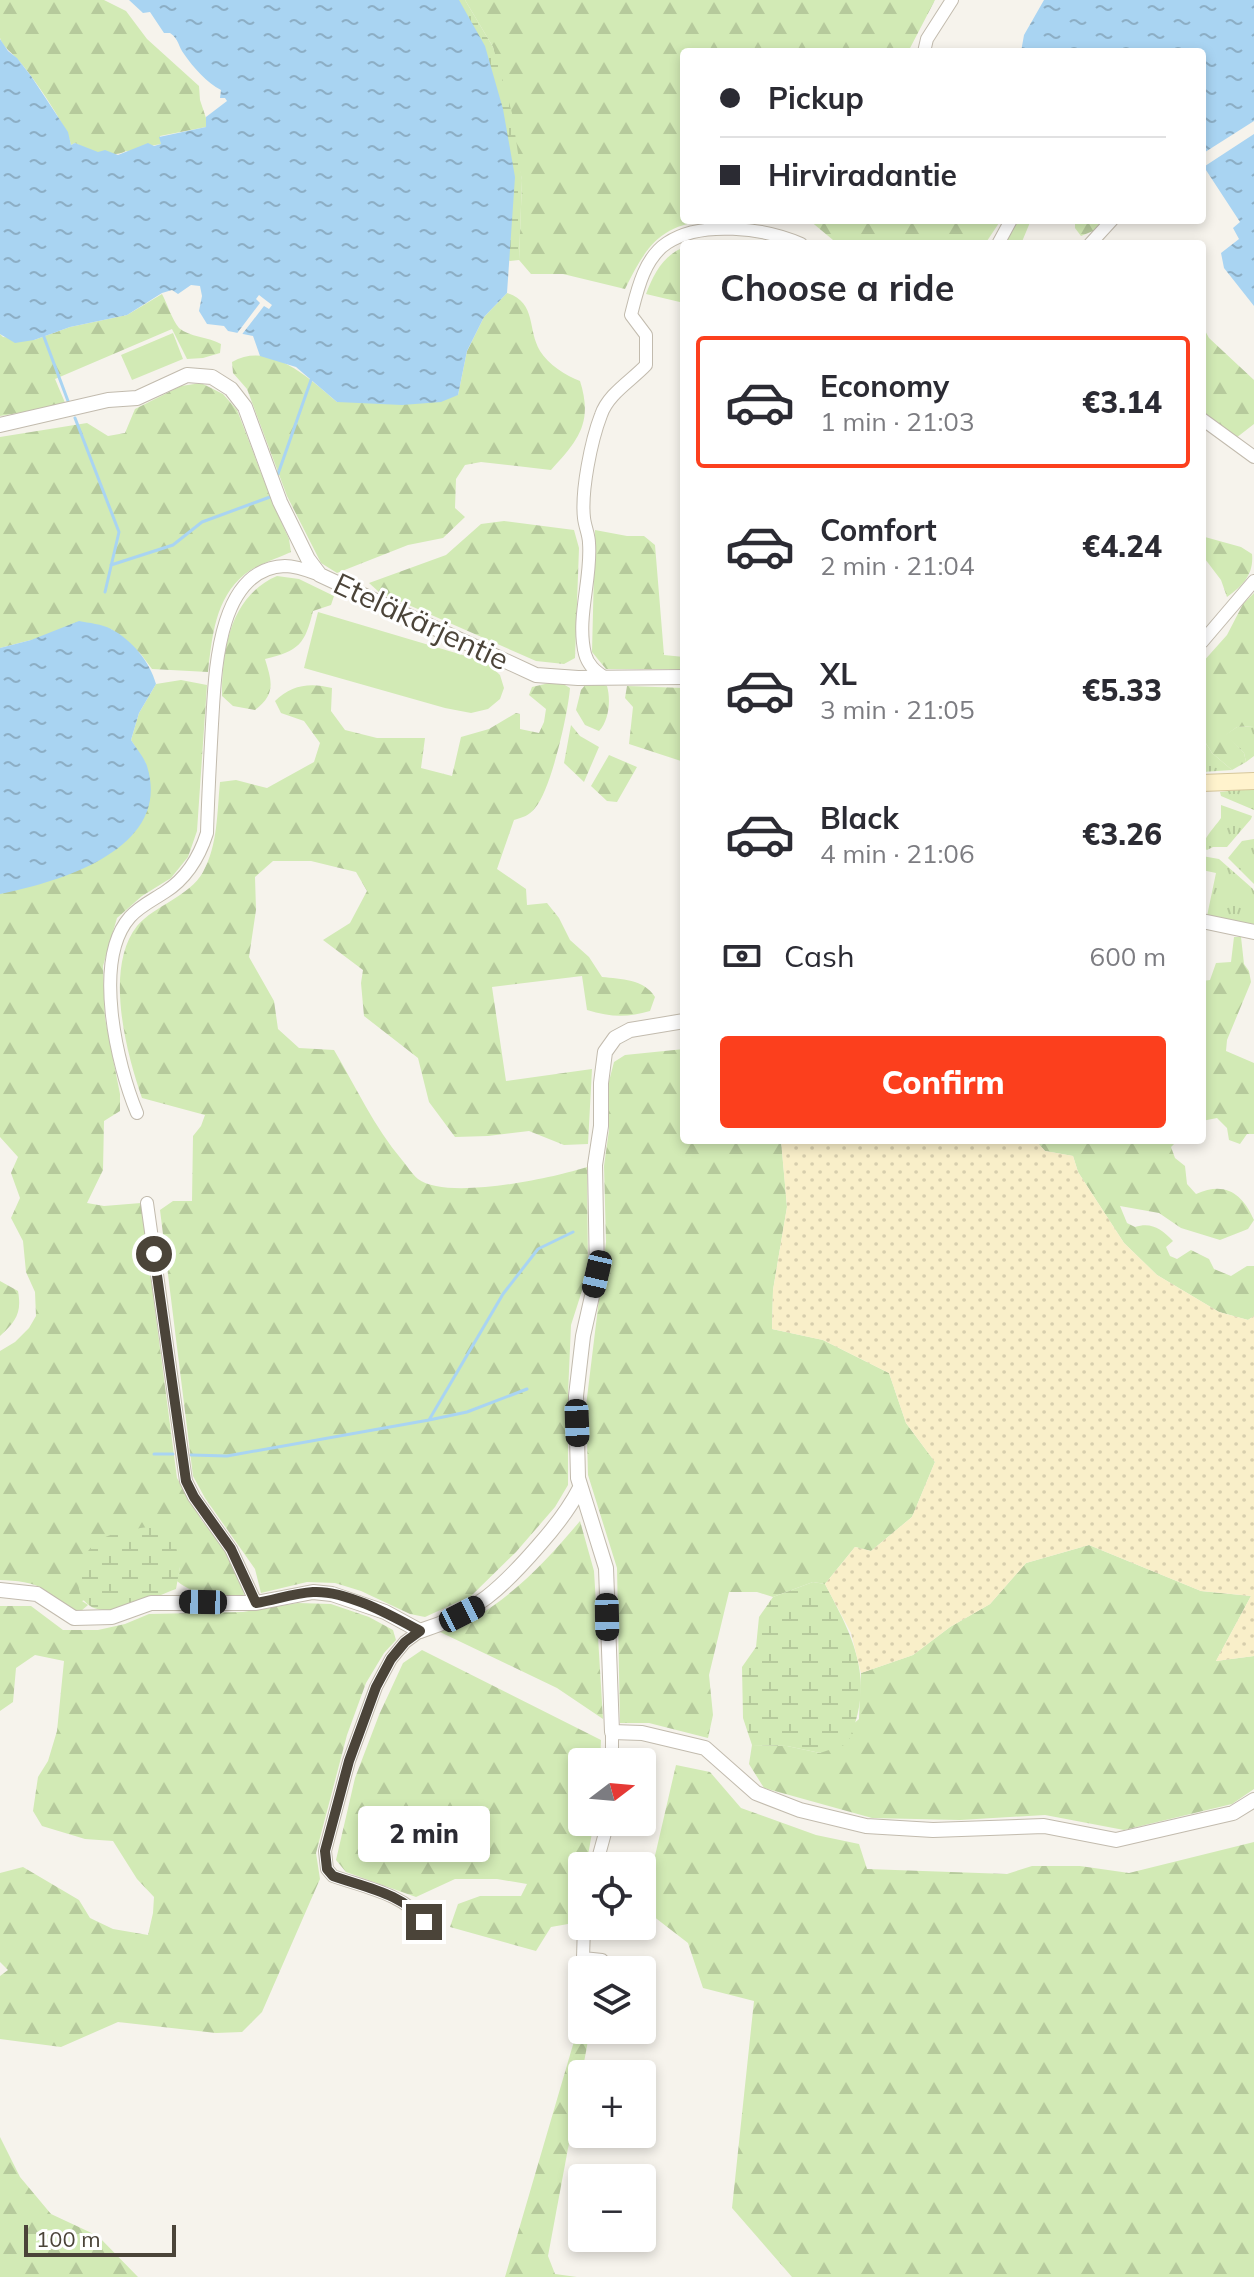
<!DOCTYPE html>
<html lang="en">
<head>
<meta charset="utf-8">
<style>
  :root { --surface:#fff; --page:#f7f7f7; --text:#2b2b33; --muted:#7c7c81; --line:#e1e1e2; --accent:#fc3f1d }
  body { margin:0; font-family:Mulish,sans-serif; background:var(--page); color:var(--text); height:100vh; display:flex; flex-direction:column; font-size:30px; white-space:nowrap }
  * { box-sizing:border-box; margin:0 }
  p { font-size:26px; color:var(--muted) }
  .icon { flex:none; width:44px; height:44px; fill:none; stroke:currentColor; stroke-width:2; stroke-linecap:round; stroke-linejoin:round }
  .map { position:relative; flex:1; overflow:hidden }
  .side { position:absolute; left:680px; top:240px; width:526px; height:904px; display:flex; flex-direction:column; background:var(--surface); border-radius:8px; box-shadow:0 4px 12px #0003 }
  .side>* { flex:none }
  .top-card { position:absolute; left:680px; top:48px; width:526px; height:176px; border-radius:8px; box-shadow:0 4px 12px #0003; display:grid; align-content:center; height:176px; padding:0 40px; background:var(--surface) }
  .needle { width:52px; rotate:74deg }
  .controls { position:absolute; left:568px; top:1748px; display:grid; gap:16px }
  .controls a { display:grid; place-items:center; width:88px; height:88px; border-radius:8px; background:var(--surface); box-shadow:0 4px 12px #0003; font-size:40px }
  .scale { position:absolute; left:24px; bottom:20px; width:152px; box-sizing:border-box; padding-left:8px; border:4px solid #4b4439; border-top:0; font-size:22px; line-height:28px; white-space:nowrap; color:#4b4439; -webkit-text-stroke:6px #fff; paint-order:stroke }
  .end { position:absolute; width:36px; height:36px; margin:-18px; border:10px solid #4b4439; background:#fff; box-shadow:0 0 0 4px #fff }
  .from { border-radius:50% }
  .bubble { position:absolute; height:56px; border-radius:8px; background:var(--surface); box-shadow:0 4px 12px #0003; font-size:26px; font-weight:800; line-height:56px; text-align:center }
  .car { position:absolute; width:24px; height:48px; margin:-24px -12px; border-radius:10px; box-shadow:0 0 6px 2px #0007; background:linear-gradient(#222 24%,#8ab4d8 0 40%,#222 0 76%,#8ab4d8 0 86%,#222 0) }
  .top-card b { display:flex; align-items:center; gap:28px; height:76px; font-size:30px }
  .top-card b+b { border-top:2px solid var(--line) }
  .top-card i { width:20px; height:20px; background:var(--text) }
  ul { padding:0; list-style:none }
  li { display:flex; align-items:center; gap:24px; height:132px; margin:0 16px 12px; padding:0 24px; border:4px solid transparent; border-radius:8px }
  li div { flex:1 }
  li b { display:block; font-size:30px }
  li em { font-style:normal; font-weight:800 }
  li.active { border-color:var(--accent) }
  li>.icon { width:72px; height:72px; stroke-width:1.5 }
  h2 { padding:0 40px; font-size:36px; line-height:96px }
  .pay { display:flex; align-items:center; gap:20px; height:88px; padding:0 40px; font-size:30px }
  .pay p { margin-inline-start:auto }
  .cta { display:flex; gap:16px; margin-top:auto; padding:16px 40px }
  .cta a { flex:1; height:92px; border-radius:8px; background:var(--accent); color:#fff; font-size:32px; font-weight:800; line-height:92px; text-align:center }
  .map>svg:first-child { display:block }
  .grass { fill:url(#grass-tufts) }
  .forest { fill:url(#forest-firs) }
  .wetland { fill:url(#wetland-marsh) }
  .sand { fill:url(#sand-dots) }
  .garden { fill:#d2eab5 }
  .water { fill:url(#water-ripples) }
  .pier { fill:#f6f3ec }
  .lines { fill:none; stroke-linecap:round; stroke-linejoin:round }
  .stream { stroke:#a9d4f2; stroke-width:3 }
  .minor-casing { stroke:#c2bbae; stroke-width:14 }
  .tertiary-casing { stroke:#c2bbae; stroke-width:16 }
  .secondary-casing { stroke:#d6c79b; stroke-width:18 }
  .minor { stroke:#fff; stroke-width:12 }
  .tertiary { stroke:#fff; stroke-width:14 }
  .secondary { stroke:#fff3cd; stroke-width:16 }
  .route { stroke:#4b4439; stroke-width:10 }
  .labels { text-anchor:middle; stroke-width:6; stroke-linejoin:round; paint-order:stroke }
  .street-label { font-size:30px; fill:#4b4439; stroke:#fff }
</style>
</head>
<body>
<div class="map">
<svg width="1254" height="2277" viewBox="0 0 1254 2277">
  <defs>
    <pattern id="grass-tufts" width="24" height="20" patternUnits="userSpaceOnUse" patternTransform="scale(2)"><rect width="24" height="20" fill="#d2eab5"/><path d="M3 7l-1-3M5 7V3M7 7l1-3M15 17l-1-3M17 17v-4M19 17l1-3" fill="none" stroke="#b6ca9c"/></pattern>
    <pattern id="forest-firs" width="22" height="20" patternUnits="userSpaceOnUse" patternTransform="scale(2)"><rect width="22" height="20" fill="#d2eab5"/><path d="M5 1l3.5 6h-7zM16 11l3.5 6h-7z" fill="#b6ca9c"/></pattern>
    <pattern id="wetland-marsh" width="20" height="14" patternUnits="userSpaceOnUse" patternTransform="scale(2)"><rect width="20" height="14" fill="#d2eab5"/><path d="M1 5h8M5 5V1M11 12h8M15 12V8" fill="none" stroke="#b6ca9c"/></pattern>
    <pattern id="sand-dots" width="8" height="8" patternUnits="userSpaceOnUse" patternTransform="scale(2)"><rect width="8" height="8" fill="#f9efc9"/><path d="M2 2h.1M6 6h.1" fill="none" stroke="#d7cead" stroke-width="1.8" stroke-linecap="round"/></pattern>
    <pattern id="water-ripples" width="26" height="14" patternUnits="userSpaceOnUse" patternTransform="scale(2)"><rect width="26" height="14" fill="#a9d4f2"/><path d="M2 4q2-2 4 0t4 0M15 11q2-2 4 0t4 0" fill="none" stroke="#8caec5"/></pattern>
  </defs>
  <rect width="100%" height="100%" fill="#f6f3ec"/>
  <path class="grass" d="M1254,726V756L1246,762L1244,753L1225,735L1237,727Z
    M1202,737L1212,753L1232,770L1202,772Z
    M1254,788V810L1221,796L1220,792Z
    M1221,805L1252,816L1251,819L1227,847H1213L1207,850L1202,847C1206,835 1214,828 1221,818Z
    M1254,839V884L1228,858L1242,841Z
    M1202,856L1219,859L1252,888L1254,891V928L1207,916L1216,873L1202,870Z"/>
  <path class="forest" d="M0,0H104L126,11L147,39L199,86L200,100L208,124L206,127L160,136L161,144L139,148L131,152L126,151C112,159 89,151 75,143L71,145C69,129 32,75 19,61C13,53 3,48 0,38C0,27 0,11 0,0Z
    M465,0H935L908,52H684V220H713C660,224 647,245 625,289L563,274H531L519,260L522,180L493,47Z
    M809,220H1001L985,244H867L833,240Z
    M1016,220H1031L1021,244H1004Z
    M1075,220H1103L1093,231L1081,236L1075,228Z
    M684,247V303L646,294C654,273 663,256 684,247Z
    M507,293C537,303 527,329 540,351C548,364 566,376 580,381C593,422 579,440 551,470L481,462L465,465L456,479L455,508L465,517L443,538L408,545L337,573L321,563L287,496L247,389L233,373L232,362C270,340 310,379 337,402L458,395L467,351L484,317Z
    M162,294C167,303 172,320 179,328C189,337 209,337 221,344L220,353L203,358L187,359L172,329L55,379L66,405L0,416V334L3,337L34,340L70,327L127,315Z
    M1202,325L1209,338L1254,380V424L1236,438L1202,412Z
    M201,383L223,394L237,410L273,504L289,539L291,552C276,559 258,564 245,574C215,598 212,638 208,672L152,669L140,653L111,629L31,640L0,648V437L87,423L108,436L125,433L135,409L181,386Z
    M504,521L574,530L579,548L575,658L564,664L536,661L379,592L369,583L446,555L481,524Z
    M1202,529L1205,537L1241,547L1252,554C1254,574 1243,586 1227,597L1221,580L1202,555Z
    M595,530L627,536H644L655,545L664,655L684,657V669H606L592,652Z
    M277,576L299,579L334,596L331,605L313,611C305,644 299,651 265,659C272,682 276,694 255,710L233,706L222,696C222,650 230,596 277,576Z
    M1254,593V726L1237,727L1226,735L1244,753L1246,762L1232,770L1212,753L1202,737V663L1227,635L1243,604Z
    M181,680L207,685L197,831L188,857L171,878L142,896L117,918L103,966L105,1018L120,1094V1111L104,1121L103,1170L87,1203L104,1206L141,1203L177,1478L202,1521L225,1549L242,1584L244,1595L240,1597C217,1596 195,1596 177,1581L180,1567L82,1601L88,1605L81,1611C64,1609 59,1600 46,1591C33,1581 16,1581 0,1580V1351L15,1342L29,1328L36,1316L35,1292L26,1272L23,1241L11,1218L20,1198L11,1173L18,1157L0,1137V894L146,764L131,740L139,713L156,684Z
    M558,681L570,688C568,714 551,790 535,808C529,816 523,817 514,820L497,869L526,889L527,905L547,903L559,918L570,940L589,957L602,977C621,979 644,979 655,997L650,1011C627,1018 610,1017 587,1010L582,976L492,987L506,1081L592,1069L588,1144L564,1145L529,1131L488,1136L455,1137L429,1102L418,1058L364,1016L361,983L363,970L323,940L350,923L367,891L356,872L311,861H273L255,877L256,910L249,957L274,1001L278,1029L299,1048L334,1050C356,1087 374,1127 402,1160C407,1166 412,1174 418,1179C447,1201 553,1178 587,1167L588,1272L571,1325L568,1394V1485L555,1507L516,1552L471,1596L425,1617L410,1614L361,1591L335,1583L307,1582L261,1593L255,1569L205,1498L193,1476L160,1210L173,1201H192L193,1136L201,1126L205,1115L142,1098C126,1052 104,968 137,926C155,905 189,897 203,872C218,845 217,812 220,782L236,780L267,788L314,762L320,743L304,721L281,713L275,701C291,685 310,682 332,688L331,711L345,730L377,738H425L421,768L452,776L461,737L489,729L516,713L520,714V729L539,733L544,722L546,709L529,695L532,687Z
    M598,683L607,686C611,700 609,721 599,731L585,725L576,710L581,690L586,684Z
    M627,686L684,688V762L629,744L633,707L625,698Z
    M571,725L580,736L599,747L584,782L564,763Z
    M609,755L637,767L617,802L607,801L591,786Z
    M1234,937H1241L1244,964L1249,971L1251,982L1227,1040L1226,1051L1254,1063V1134H1247L1240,1144L1229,1140L1227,1128L1217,1118L1202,1121V981L1210,980L1216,963L1231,962Z
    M684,1049V1140H781L787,1207L773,1290L772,1329L823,1340L889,1373L906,1423L935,1462L912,1517L871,1551L855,1547L825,1584L813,1582L773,1597L757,1592H729L709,1675L713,1715L708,1738L649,1723H620L617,1568L588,1475L586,1406L606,1242L604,1166L609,1130L608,1085L614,1062L625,1055Z
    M1035,1140H1178L1171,1147L1175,1158L1185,1166L1187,1184L1196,1194C1225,1181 1242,1193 1254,1220L1248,1229L1220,1240L1181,1228L1159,1213L1120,1206L1127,1223L1135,1227C1152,1222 1161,1229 1173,1241L1166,1247L1170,1256L1177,1259L1191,1250L1209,1259L1214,1269L1231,1276L1247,1266H1254V1316L1248,1320L1219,1312L1157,1275L1124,1243L1078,1172L1073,1156L1045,1151Z
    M0,1281L18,1291C22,1313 16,1321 0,1336Z
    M580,1521L594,1571L603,1719L557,1688L440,1632C496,1616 543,1565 580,1521Z
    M1089,1545L1201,1591L1251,1596L1216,1661L1254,1656V1789L1232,1804L1124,1830L1045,1815L960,1820L872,1818L764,1788L749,1764L752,1745L787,1746L820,1753L859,1719L861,1673L913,1655L950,1627L990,1604L1026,1563Z
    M298,1603L331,1604L369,1617L393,1630L396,1640L384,1653L366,1683L347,1735L316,1853L320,1879L262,2012L242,2032L216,2033L118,2022L61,2047L0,2039V1976L8,1970L0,1962V1873L23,1867L79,1900L90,1918L113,1929L148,1935L153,1913L154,1897L137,1879L113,1841L85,1839L42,1826L33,1811L38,1777L48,1761L57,1731L64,1661L35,1655L16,1668L13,1702L0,1711V1606H31L63,1630H98L125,1624L149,1614L243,1612Z
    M422,1650L601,1740L600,1762H582V1822H594L586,1866H582V1888L568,1924L551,1927L536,1951L450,1927L458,1904L480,1896H521L527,1884L497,1879H455L416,1897L346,1872L336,1860L355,1778L379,1715L403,1663Z
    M676,1765L710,1772L741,1808L816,1835L859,1844L867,1869L1007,1874L1032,1866H1080L1129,1873L1254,1842V2277H792L732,2208L754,2001L703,1988L688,1943L653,1916H642V1872L651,1873Z
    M582,2014V2030H590L548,2256L555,2274L577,2277H505Z
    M0,2137L20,2177L51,2214L98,2236L138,2277H0Z"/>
  <path class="wetland" d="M447,0H465L493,47L512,113L522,180L519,260L510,261L502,257Z
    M156,1526L173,1531L180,1567L176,1589C158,1596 122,1611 104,1610C68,1608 74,1559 96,1543C113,1530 136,1529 156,1526Z
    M813,1582L825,1584C855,1641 876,1681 847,1744L820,1753L787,1746L752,1745L743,1718L742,1667L756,1647L759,1617L773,1597Z"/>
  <path class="sand" d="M781,1140H878L899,1143L901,1140H1035L1045,1151L1073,1156L1078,1172L1124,1243L1157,1275L1219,1312L1248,1320L1254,1316V1656L1216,1661L1251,1596L1201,1591L1089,1545L1026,1563L990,1604L950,1627L913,1655L861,1673L851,1633L825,1584L855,1547L871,1551L912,1517L935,1462L906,1423L889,1373L823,1340L772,1329L773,1290L787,1207Z"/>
  <path class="garden" d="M173,333L183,359L132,380L121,355Z
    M318,612L486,662L500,675L504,688L500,699L488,709L471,713L445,708L304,668Z"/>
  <path class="water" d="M129,0H459L485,46L503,109L515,177L507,293L484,317L467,351L458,395L441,402L402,405L337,402L296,367L260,356L253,336L228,331L224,326L207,324L199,311L202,296L200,286L191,285L178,294L172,290L162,293L127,315L70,327L34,340L15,343L0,334V39L8,51L17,58L31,76L68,132L71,145L75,143L98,152L105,150L118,155L148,143L154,146L161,144L159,137L206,127V117L227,101L225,98H220L221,90C207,83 193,67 184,54C178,46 179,39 170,33H164L150,12L143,13Z
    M1044,0H1254V306L1224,268L1221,253L1239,239L1233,228L1240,222L1204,167L1206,165L1202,157V52H1021L1024,35Z
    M79,621C89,623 102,624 111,629C132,640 150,662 156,684L139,713L131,740C136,748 144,757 147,766C173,849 60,882 0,894V648L31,640Z"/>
  <path class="pier" d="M1254,121V134L1202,168V154Z
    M259,295L272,305L269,309L264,306L240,337L235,336L260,303L256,299Z"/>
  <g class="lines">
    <path class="stream" d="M44,337L68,401
      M75,418L119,532L105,592
      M278,474L311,380
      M111,565L173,545L202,522L270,497
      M429,1420L503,1294L538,1249L573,1232
      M154,1454H173
      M191,1455L227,1456L429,1420L467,1412L527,1389"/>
    <g class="minor-casing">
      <path id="minor" d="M924,52L927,39L952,0
        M998,244L1011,220
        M1090,244L1112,220
        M1202,419L1254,457
        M1202,642L1254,581
        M604,677C595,671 588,665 585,654C576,618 592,579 589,543C589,535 585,527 584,518C581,491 591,441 601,415C608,394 631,381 646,365V335L631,315C637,291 644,258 667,243C701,220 765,228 801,244
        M137,1113C117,1065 92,960 130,917C140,906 153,900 165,892C187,878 199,858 207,833C208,797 210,760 212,724C215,677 216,568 285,566C297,566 309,571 320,575
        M147,1203L186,1481L194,1497L231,1549L256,1603
        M420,1631L405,1642L391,1659L376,1687L349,1761L325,1851L327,1869L333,1876C364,1887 405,1894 424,1922
        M612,1732V1762
        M596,1866L608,1822
        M584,1926L583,1958L602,1960"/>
    </g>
    <g class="tertiary-casing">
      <path id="tertiary" d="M0,425L108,400L137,398L187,375L212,377L231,389L245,407L280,502L308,559L320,575L536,675L578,678L684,677
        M1202,921L1254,932
        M684,1021L630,1030L615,1038L605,1052L601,1083V1126L595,1165L597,1274L583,1336L576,1396L578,1478L606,1568L612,1732L642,1733L705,1748L756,1793L800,1810L866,1826L933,1830L1044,1826L1116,1840L1233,1813L1254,1800
        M0,1590L37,1594L74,1618L112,1617L151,1603H256L313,1592L332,1594L385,1612L420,1631C475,1614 503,1587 540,1544C556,1526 569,1509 580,1488"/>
    </g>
    <g class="secondary-casing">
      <path id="secondary" d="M1202,783L1254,781"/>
    </g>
    <use href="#minor" class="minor"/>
    <use href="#tertiary" class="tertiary"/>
    <use href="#secondary" class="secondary"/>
  </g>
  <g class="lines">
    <path class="route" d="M154,1254L186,1481L194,1497L231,1549L256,1603C275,1600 294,1593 313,1592C346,1590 392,1616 420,1631L405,1642L391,1659L376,1687L349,1761L325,1851L327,1869L333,1876C364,1887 405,1894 424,1922"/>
  </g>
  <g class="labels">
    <g class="street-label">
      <text transform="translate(421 622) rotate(25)" y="10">Eteläkärjentie</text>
    </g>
  </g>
</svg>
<div class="controls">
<a><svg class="needle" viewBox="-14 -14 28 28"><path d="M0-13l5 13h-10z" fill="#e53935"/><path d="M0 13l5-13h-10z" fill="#7c7c81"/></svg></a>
<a><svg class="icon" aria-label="locate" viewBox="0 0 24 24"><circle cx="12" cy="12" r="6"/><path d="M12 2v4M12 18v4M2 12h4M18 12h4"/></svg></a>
<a><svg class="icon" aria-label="layers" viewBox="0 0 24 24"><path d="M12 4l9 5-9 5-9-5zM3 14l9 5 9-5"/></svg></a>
<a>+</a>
<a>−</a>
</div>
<div class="scale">100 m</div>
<i class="end from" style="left:154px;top:1254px"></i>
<i class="end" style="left:424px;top:1922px"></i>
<div class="bubble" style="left:358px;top:1806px;width:132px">2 min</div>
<i class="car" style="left:597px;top:1274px;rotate:193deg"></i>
<i class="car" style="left:577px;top:1423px;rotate:178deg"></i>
<i class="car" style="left:203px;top:1602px;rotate:271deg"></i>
<i class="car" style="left:462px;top:1614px;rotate:63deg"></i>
<i class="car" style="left:607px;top:1617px;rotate:179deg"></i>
<div class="top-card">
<b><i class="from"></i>Pickup</b>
<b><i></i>Hirviradantie</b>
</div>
<section class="side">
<h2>Choose a ride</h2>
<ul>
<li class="active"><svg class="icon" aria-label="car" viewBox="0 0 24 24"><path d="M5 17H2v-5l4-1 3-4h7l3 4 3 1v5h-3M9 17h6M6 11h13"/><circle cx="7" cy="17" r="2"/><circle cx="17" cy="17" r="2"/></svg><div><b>Economy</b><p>1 min · 21:03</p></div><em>€3.14</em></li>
<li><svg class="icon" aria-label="car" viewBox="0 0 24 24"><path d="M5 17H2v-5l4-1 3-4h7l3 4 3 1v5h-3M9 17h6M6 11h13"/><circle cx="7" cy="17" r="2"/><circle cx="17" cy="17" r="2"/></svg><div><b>Comfort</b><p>2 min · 21:04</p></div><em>€4.24</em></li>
<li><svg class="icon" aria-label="car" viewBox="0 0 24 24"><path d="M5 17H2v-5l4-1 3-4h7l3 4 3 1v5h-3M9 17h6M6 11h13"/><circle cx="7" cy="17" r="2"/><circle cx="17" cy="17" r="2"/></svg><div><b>XL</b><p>3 min · 21:05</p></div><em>€5.33</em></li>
<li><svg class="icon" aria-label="car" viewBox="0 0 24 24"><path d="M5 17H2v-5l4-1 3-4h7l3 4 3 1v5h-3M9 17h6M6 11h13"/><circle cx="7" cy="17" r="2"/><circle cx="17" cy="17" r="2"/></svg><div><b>Black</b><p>4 min · 21:06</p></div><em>€3.26</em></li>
</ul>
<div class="pay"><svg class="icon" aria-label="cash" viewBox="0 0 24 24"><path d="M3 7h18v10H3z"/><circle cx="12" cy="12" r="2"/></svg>Cash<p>600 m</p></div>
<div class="cta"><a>Confirm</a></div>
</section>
</div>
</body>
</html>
